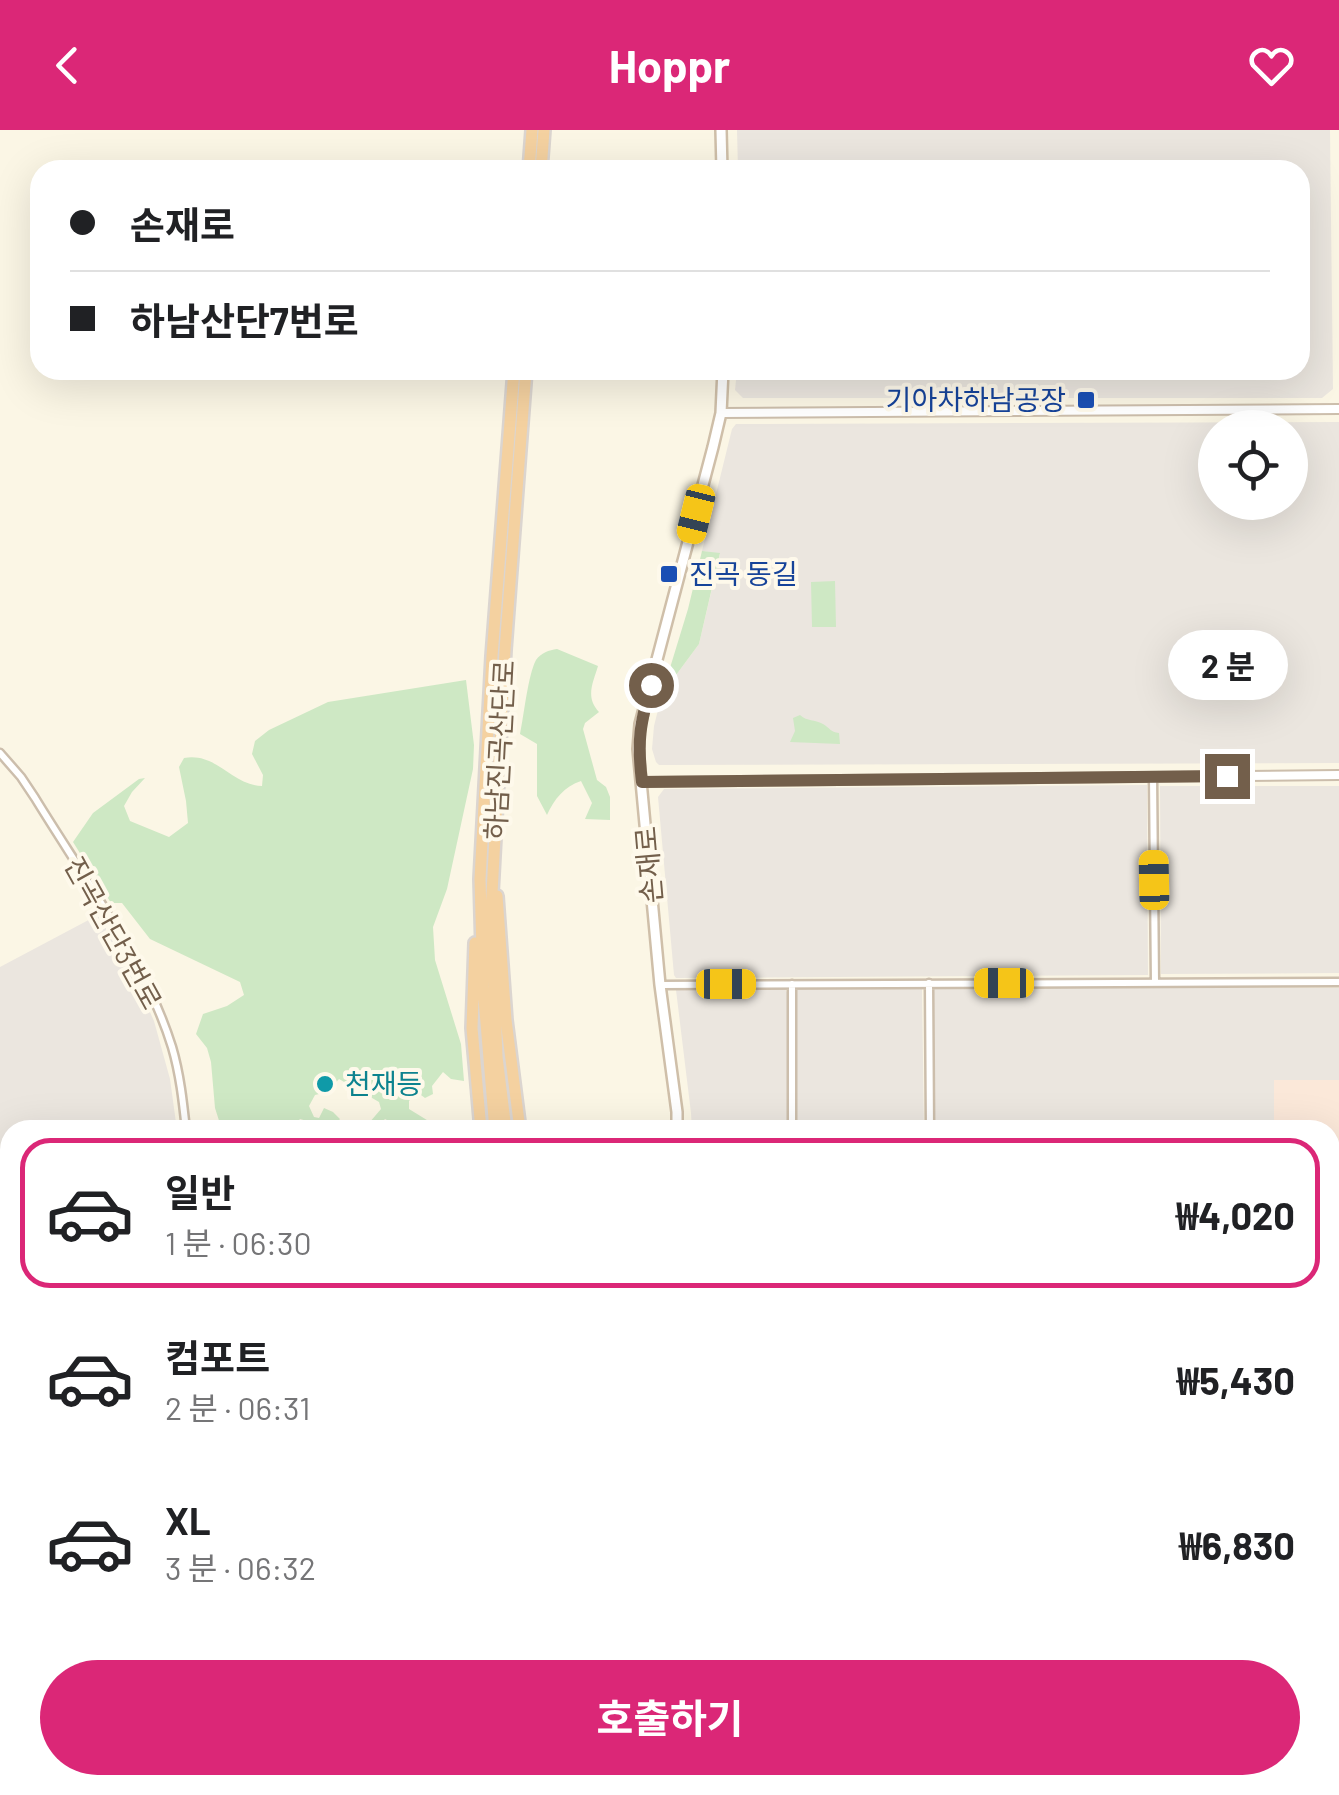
<!DOCTYPE html>
<html lang="ko">
<head>
<meta charset="utf-8">
<style>
  :root { --surface:#fff; --page:#f2f2f2; --text:#202124; --muted:#757577; --line:#e0e0e0; --accent:#db2777 }
  body { margin:0; font-family:Barlow,"Noto Sans KR",sans-serif; background:var(--page); color:var(--text); height:100vh; display:flex; flex-direction:column; font-size:38px; white-space:nowrap }
  * { box-sizing:border-box; margin:0 }
  p { font-size:32px; color:var(--muted) }
  .icon { flex:none; width:55px; height:55px; fill:none; stroke:currentColor; stroke-width:2; stroke-linecap:round; stroke-linejoin:round }
  .map { position:relative; flex:1; overflow:hidden }
  .side { position:absolute; left:0px; top:990px; width:1340px; height:675px; display:flex; flex-direction:column; background:var(--surface); border-radius:30px 30px 0 0; box-shadow:0 10px 40px #0002 }
  .side>* { flex:none }
  .top-card { position:absolute; left:30px; top:30px; width:1280px; height:220px; border-radius:30px; box-shadow:0 10px 40px #0002; display:grid; align-content:center; height:220px; padding:0 40px; background:var(--surface) }
  .tools { position:absolute; left:1198px; top:280px; display:grid; gap:20px }
  .tools a { display:grid; place-items:center; width:110px; height:110px; border-radius:50%; background:var(--surface); box-shadow:0 10px 40px #0002; font-size:50px }
  .end { position:absolute; width:45px; height:45px; margin:-22px; border:12px solid #735f4b; background:#fff; box-shadow:0 0 0 5px #fff }
  .from { border-radius:50% }
  .bubble { position:absolute; height:70px; border-radius:35px; background:var(--surface); box-shadow:0 10px 40px #0002; font-size:32px; font-weight:700; line-height:70px; text-align:center }
  .car { position:absolute; width:30px; height:60px; margin:-30px -15px; border-radius:12px; box-shadow:0 0 8px 2px #0007; background:linear-gradient(#f5c518 24%,#345 0 40%,#f5c518 0 76%,#345 0 86%,#f5c518 0) }
  .top-card b { display:flex; align-items:center; gap:35px; height:95px; font-size:38px }
  .top-card b+b { border-top:2px solid var(--line) }
  .top-card i { width:25px; height:25px; background:var(--text) }
  ul { padding:18px 0 0; list-style:none }
  li { display:flex; align-items:center; gap:30px; height:150px; margin:0 20px 15px; padding:0 20px; border:5px solid transparent; border-radius:30px }
  li div { flex:1 }
  li b { display:block; font-size:38px }
  li em { font-style:normal; font-weight:700 }
  li.selected { border-color:var(--accent) }
  li>.icon { width:90px; height:90px; stroke-width:1.5 }
  .cta { display:flex; gap:20px; margin-top:auto; padding:20px 40px }
  .cta a { flex:1; height:115px; border-radius:60px; background:var(--accent); color:#fff; font-size:40px; font-weight:700; line-height:115px; text-align:center }
  header { display:flex; justify-content:space-between; align-items:center; height:130px; padding:0 40px; background:var(--accent); color:#fff; font-size:45px; font-weight:700 }
  .map>svg:first-child { display:block }
  .commercial { fill:#fbe8d9 }
  .industrial { fill:#ebe6df; fill-rule:evenodd }
  .green { fill:#cee8c4 }
  .water { fill:#bad8e4; stroke:#a1c6d5; stroke-width:2.5 }
  .lines { fill:none; stroke-linecap:round; stroke-linejoin:round }
  .minor-casing { stroke:#ccbeac; stroke-width:11 }
  .tertiary-casing { stroke:#ccbeac; stroke-width:12 }
  .secondary-casing { stroke:#cfbfa9; stroke-width:14 }
  .trunk-casing { stroke:#dbd5d0; stroke-width:16 }
  .minor { stroke:#fff; stroke-width:6 }
  .tertiary { stroke:#fff; stroke-width:8 }
  .secondary { stroke:#fff; stroke-width:9 }
  .trunk { stroke:#f4d1a0; stroke-width:11 }
  .route { stroke:#735f4b; stroke-width:12 }
  .transit-dot { fill:#1a4fb4; stroke:#fef9eb; stroke-width:4 }
  .culture-dot { fill:#0f9aa8; stroke:#fef9eb; stroke-width:4 }
  .labels { text-anchor:middle; stroke-width:8; stroke-linejoin:round; paint-order:stroke }
  .transit-label { font-size:28px; fill:#164399; stroke:#fef9eb; text-anchor:end }
  .street-label { font-size:28px; fill:#735f4b; stroke:#fef9eb }
  .culture-label { font-size:28px; fill:#0d838f; stroke:#fef9eb; text-anchor:start }
</style>
</head>
<body>
<header><svg class="icon" aria-label="back" viewBox="0 0 24 24"><path d="M15 5l-7 7 7 7"/></svg>Hoppr<svg class="icon" aria-label="heart" viewBox="0 0 24 24"><path d="M12 20l-8-8c-3-5 5-10 8-4 3-6 11-1 8 4z"/></svg></header>
<div class="map">
<svg width="1339" height="1665" viewBox="0 0 1339 1665">
  <rect width="100%" height="100%" fill="#fbf6e5"/>
  <path class="commercial" d="M1274,950H1339V1131H1330V1000H1274Z
    M6,1220L10,1221V1304L0,1288V1223Z"/>
  <path class="industrial" d="M737,0H1330L1333,259L1322,268H743L735,260L737,240H1300V40H738Z
    M1339,292V633L659,635L656,632L652,619L654,596L662,564L699,514L720,424L702,421L732,299L736,294ZM1215,298H1290V372H1215Z
    M1147,655L1148,845L676,848L674,845L658,667L664,659Z
    M1160,656H1339V843L1161,844Z
    M98,785L132,842L154,891L170,949L177,1000H10V1064L0,1047V837Z
    M1100,857L1339,858V950H1274V1000H934V859Z
    M795,858H922L924,1000H795Z
    M785,859L788,864L787,1000H692L691,983L676,860Z
    M1330,1159H1339V1658L692,1663L684,1656L1330,1655Z
    M0,1320L10,1336V1520L0,1504Z
    M0,1537L10,1553V1634L0,1640Z
    M13,1655H342L344,1665H0Z"/>
  <path class="green" d="M702,421L720,423L699,514L662,564L688,479Z
    M835,451L836,497H812L811,452Z
    M557,519L598,536C593,553 585,567 599,582L585,593L583,599L597,650L606,657L610,667V690L585,689L592,673L581,651C565,656 554,669 547,685L537,666V614L520,604C524,585 528,545 536,530C541,523 549,520 557,519Z
    M466,550L474,615L473,639L447,759L433,797L435,830L461,914L464,951L451,949L443,942L432,956L433,964L425,968L417,962L409,971V979L435,995L436,1000H406L385,989L375,1000H363L381,979L379,972L339,949C331,958 327,963 315,965L309,976L314,987L319,988L324,978L333,982L340,989L331,1000H314L307,991L300,989L290,1000H222L215,978L211,932L207,918L196,904L203,884L227,876L244,865L240,852L150,809L122,773H111L73,712L93,683L139,649L145,648L132,662L124,676L130,691L169,707L188,693L186,671L179,637L184,628C217,622 231,655 262,656L263,645L252,624L255,611L269,600L328,572Z
    M800,585C808,592 814,589 823,594C830,598 830,602 839,603L840,614L790,612L795,601L793,588Z
    M518,1655H591L582,1665H502Z"/>
  <path class="water" d="M381,1655H518L502,1665H382Z"/>
  <g class="lines">
    <g class="minor-casing">
      <path id="minor" d="M0,623L21,647L35,668C82,745 145,830 172,917C180,944 183,972 186,1000
        M1153,647L1155,853
        M929,853L930,1000
        M792,854V1000
        M660,855L1339,852
        M0,1071L10,1088
        M0,1216L10,1211
        M0,1302L10,1319
        M0,1520L10,1537
        M0,1651L10,1645
        M353,1655L356,1665"/>
    </g>
    <g class="tertiary-casing">
      <path id="tertiary" d="M721,283L1339,279
        M642,652L1339,645
        M1330,1147H1339
        M0,1162L10,1160"/>
    </g>
    <g class="secondary-casing">
      <path id="secondary" d="M721,0L722,40
        M677,1000V982L660,855L638,619L640,594L713,317L721,283L723,240
        M673,1655L674,1665"/>
    </g>
    <g class="trunk-casing">
      <path id="trunk" d="M529,40L532,0
        M541,40L544,0
        M497,766L506,890L520,1000
        M475,813L472,898L481,1000
        M495,1000L483,857L480,749L492,526L514,240
        M506,1000L497,927L491,782L505,520L526,240
        M601,1665V1655
        M614,1665V1655"/>
    </g>
    <use href="#minor" class="minor"/>
    <use href="#tertiary" class="tertiary"/>
    <use href="#secondary" class="secondary"/>
    <use href="#trunk" class="trunk"/>
  </g>
  <g class="lines">
    <path class="route" d="M651,555C640,594 637,611 642,652L1227,646"/>
  </g>
  <g class="transit-dot">
    <rect x="1076" y="260" width="20" height="20" rx="5"/>
    <rect x="659" y="434" width="20" height="20" rx="5"/>
  </g>
  <circle class="culture-dot" cx="325" cy="954" r="10"/>
  <g class="labels">
    <g class="transit-label">
      <text x="1066" y="280">기아차하남공장</text>
      <text x="689" y="454" text-anchor="start">진곡 동길</text>
    </g>
    <g class="street-label">
      <text transform="translate(500 620) rotate(-87)" y="10">하남진곡산단로</text>
      <text transform="translate(649 735) rotate(-95)" y="10">손재로</text>
      <text transform="translate(113 803) rotate(61)" y="10">진곡산단3번로</text>
    </g>
    <g class="culture-label">
      <text x="345" y="964">천재등</text>
    </g>
  </g>
</svg>
<div class="tools">
<a><svg class="icon" aria-label="locate" viewBox="0 0 24 24"><circle cx="12" cy="12" r="6"/><path d="M12 2v4M12 18v4M2 12h4M18 12h4"/></svg></a>
</div>
<i class="end from" style="left:651px;top:555px"></i>
<i class="end" style="left:1227px;top:646px"></i>
<div class="bubble" style="left:1168px;top:500px;width:120px">2 분</div>
<i class="car" style="left:696px;top:384px;rotate:194deg"></i>
<i class="car" style="left:1154px;top:750px;rotate:359deg"></i>
<i class="car" style="left:1004px;top:853px;rotate:270deg"></i>
<i class="car" style="left:726px;top:854px;rotate:90deg"></i>
<div class="top-card">
<b><i class="from"></i>손재로</b>
<b><i></i>하남산단7번로</b>
</div>
<section class="side">
<ul>
<li class="selected"><svg class="icon" aria-label="car" viewBox="0 0 24 24"><path d="M5 17H2v-5l4-1 3-4h7l3 4 3 1v5h-3M9 17h6M6 11h13"/><circle cx="7" cy="17" r="2"/><circle cx="17" cy="17" r="2"/></svg><div><b>일반</b><p>1 분 · 06:30</p></div><em>₩4,020</em></li>
<li><svg class="icon" aria-label="car" viewBox="0 0 24 24"><path d="M5 17H2v-5l4-1 3-4h7l3 4 3 1v5h-3M9 17h6M6 11h13"/><circle cx="7" cy="17" r="2"/><circle cx="17" cy="17" r="2"/></svg><div><b>컴포트</b><p>2 분 · 06:31</p></div><em>₩5,430</em></li>
<li><svg class="icon" aria-label="car" viewBox="0 0 24 24"><path d="M5 17H2v-5l4-1 3-4h7l3 4 3 1v5h-3M9 17h6M6 11h13"/><circle cx="7" cy="17" r="2"/><circle cx="17" cy="17" r="2"/></svg><div><b>XL</b><p>3 분 · 06:32</p></div><em>₩6,830</em></li>
</ul>
<div class="cta"><a>호출하기</a></div>
</section>
</div>
</body>
</html>
